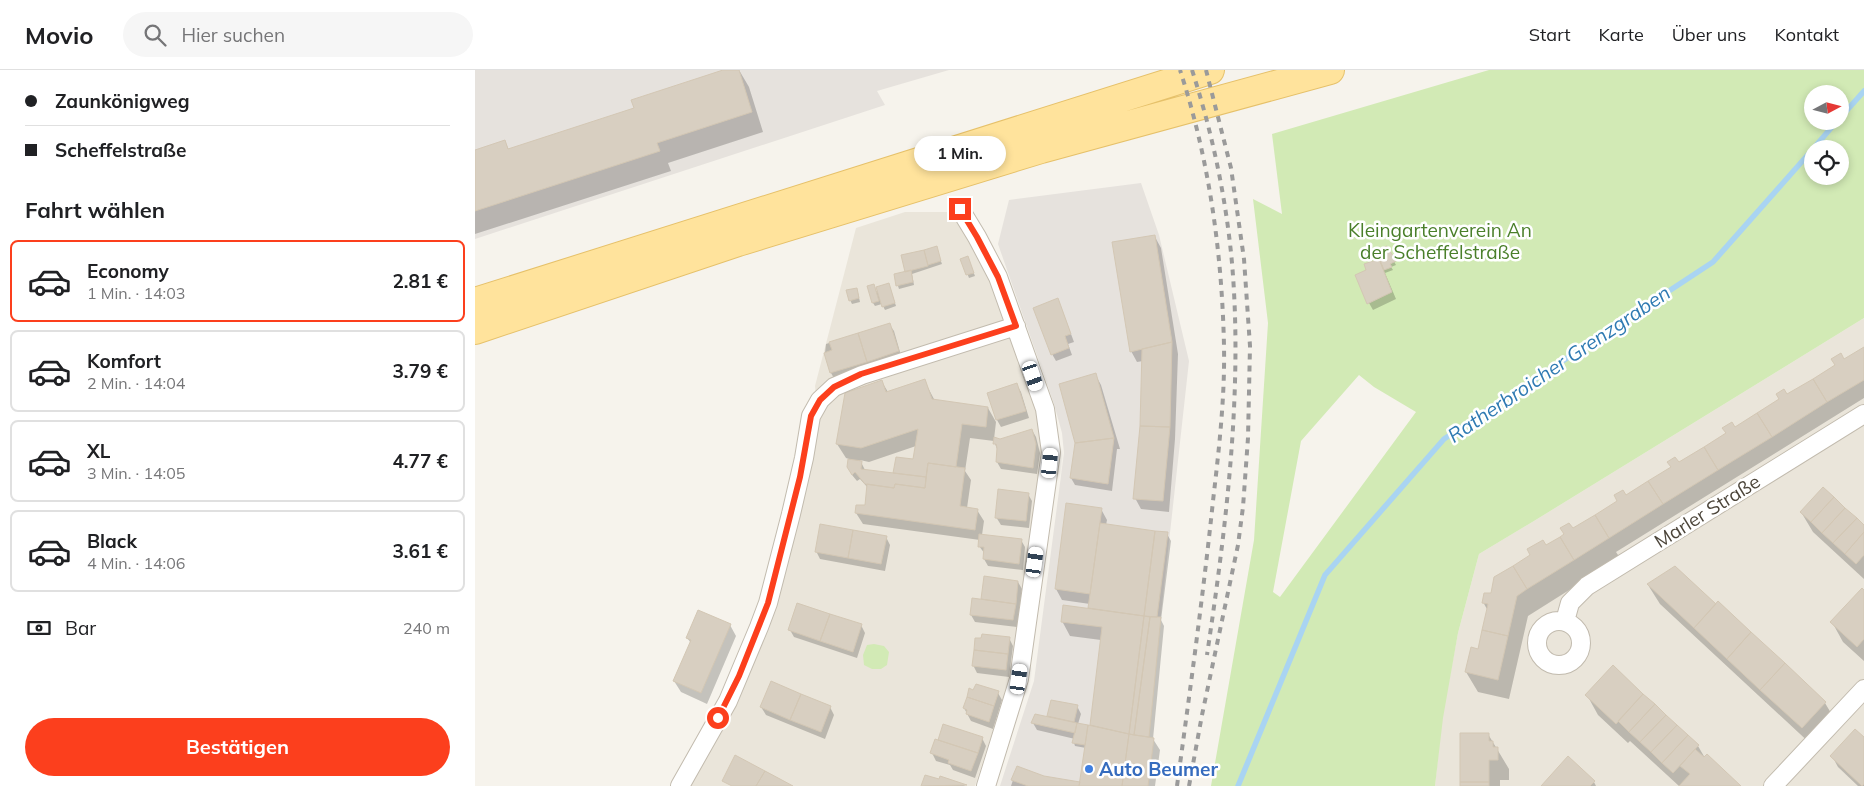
<!DOCTYPE html>
<html lang="de">
<head>
<meta charset="utf-8">
<style>
  :root { --surface:#fff; --page:#f6f6f6; --text:#202124; --muted:#757577; --line:#e0e0e0; --accent:#fc3f1d }
  body { margin:0; font-family:Mulish,sans-serif; background:var(--page); color:var(--text); height:100vh; display:flex; flex-direction:column; font-size:19px; white-space:nowrap }
  * { box-sizing:border-box; margin:0 }
  p { font-size:16px; color:var(--muted) }
  .icon { flex:none; width:28px; height:28px; fill:none; stroke:currentColor; stroke-width:2; stroke-linecap:round; stroke-linejoin:round }
  .map { position:relative; flex:1; overflow:hidden }
  .panel { display:flex; flex-direction:column; background:var(--surface); width:475px }
  .panel>* { flex:none }
  .hud { display:grid; align-content:center; height:110px; padding:0 25px; background:var(--surface) }
  .needle { width:32px; rotate:83deg }
  .fabs { position:absolute; left:1329px; top:15px; display:grid; gap:10px }
  .fabs a { display:grid; place-items:center; width:45px; height:45px; border-radius:50%; background:var(--surface); box-shadow:0 2px 8px #0003; font-size:25px }
  .end { position:absolute; width:22px; height:22px; margin:-11px; border:6px solid #fc3f1d; background:#fff; box-shadow:0 0 0 2px #fff }
  .from { border-radius:50% }
  .bubble { position:absolute; height:35px; border-radius:18px; background:var(--surface); box-shadow:0 2px 8px #0003; font-size:16px; font-weight:700; line-height:35px; text-align:center }
  .car { position:absolute; width:15px; height:30px; margin:-15px -8px; border-radius:6px; box-shadow:0 0 4px 1px #0007; background:linear-gradient(#fff 24%,#345 0 40%,#fff 0 76%,#345 0 86%,#fff 0) }
  .hud b { display:flex; align-items:center; gap:18px; height:48px; font-size:19px }
  .hud b+b { border-top:1px solid var(--line) }
  .hud i { width:12px; height:12px; background:var(--text) }
  ul { padding:0; list-style:none }
  li { display:flex; align-items:center; gap:15px; height:82px; margin:0 10px 8px; padding:0 15px; border:2px solid var(--line); border-radius:8px }
  li div { flex:1 }
  li b { display:block; font-size:19px }
  li em { font-style:normal; font-weight:700 }
  li.on { border-color:var(--accent) }
  li>.icon { width:45px; height:45px; stroke-width:1.5 }
  h2 { padding:0 25px; font-size:22px; line-height:60px }
  .pay { display:flex; align-items:center; gap:12px; height:55px; padding:0 25px; font-size:19px }
  .pay p { margin-inline-start:auto }
  .button { display:flex; gap:10px; margin-top:auto; padding:10px 25px }
  .button a { flex:1; height:58px; border-radius:30px; background:var(--accent); color:#fff; font-size:20px; font-weight:700; line-height:58px; text-align:center }
  header { display:flex; align-items:center; gap:30px; box-sizing:border-box; height:70px; padding:0 25px; background:var(--surface); border-bottom:1px solid var(--line) }
  header strong { font-size:24px }
  nav { display:flex; gap:28px; margin-inline-start:auto; font-size:18px }
  .search { width:350px; height:45px; background:var(--page); display:flex; align-items:center; gap:12px; box-sizing:border-box; padding:0 18px; border-radius:28px; color:var(--muted); font-size:19px }
  main { display:flex; flex:1; min-height:0 }
  .map>svg:first-child { display:block }
  .residential { fill:#eae5da }
  .industrial { fill:#e6e2dd }
  .green { fill:#d2eab5; fill-rule:evenodd }
  .shadow { fill:#0003; fill-rule:evenodd }
  .lines { fill:none; stroke-linecap:round; stroke-linejoin:round }
  .stream { stroke:#a9d4f2; stroke-width:5.5 }
  .building { fill:#d8cfc1; stroke:#d3c7b4 }
  .street-casing { stroke:#c2bbae; stroke-width:20 }
  .primary-casing { stroke:#e6c16a; stroke-width:30 }
  .street { stroke:#fff; stroke-width:18 }
  .primary { stroke:#ffe39c; stroke-width:28 }
  .rail { stroke:#9a9a9a; stroke-width:4; stroke-dasharray:6 6; stroke-linecap:butt }
  .route { stroke:#fc3f1d; stroke-width:6 }
  .shop-dot { fill:#3f7fe0; stroke:#fff; stroke-width:2 }
  .labels { text-anchor:middle; stroke-width:5; stroke-linejoin:round; paint-order:stroke }
  .park-label { font-size:19px; fill:#4a7f2a; stroke:#fff }
  .street-label { font-size:19px; fill:#4b4439; stroke:#fff }
  .shop-label { font-size:19px; font-weight:bold; fill:#366cbe; stroke:#fff; text-anchor:start }
  .water-label { font-size:20px; font-style:italic; fill:#2e7ab2; stroke:#fff }
</style>
</head>
<body>
<header>
<strong>Movio</strong>
<div class="search"><svg class="icon" aria-label="search" viewBox="0 0 24 24"><circle cx="10" cy="10" r="6"/><path d="M15 15l6 6"/></svg>Hier suchen</div>
<nav><a>Start</a><a>Karte</a><a>Über uns</a><a>Kontakt</a></nav>
</header>
<main>
<section class="panel">
<div class="hud">
<b><i class="from"></i>Zaunkönigweg</b>
<b><i></i>Scheffelstraße</b>
</div>
<h2>Fahrt wählen</h2>
<ul>
<li class="on"><svg class="icon" aria-label="car" viewBox="0 0 24 24"><path d="M5 17H2v-5l4-1 3-4h7l3 4 3 1v5h-3M9 17h6M6 11h13"/><circle cx="7" cy="17" r="2"/><circle cx="17" cy="17" r="2"/></svg><div><b>Economy</b><p>1 Min. · 14:03</p></div><em>2.81 €</em></li>
<li><svg class="icon" aria-label="car" viewBox="0 0 24 24"><path d="M5 17H2v-5l4-1 3-4h7l3 4 3 1v5h-3M9 17h6M6 11h13"/><circle cx="7" cy="17" r="2"/><circle cx="17" cy="17" r="2"/></svg><div><b>Komfort</b><p>2 Min. · 14:04</p></div><em>3.79 €</em></li>
<li><svg class="icon" aria-label="car" viewBox="0 0 24 24"><path d="M5 17H2v-5l4-1 3-4h7l3 4 3 1v5h-3M9 17h6M6 11h13"/><circle cx="7" cy="17" r="2"/><circle cx="17" cy="17" r="2"/></svg><div><b>XL</b><p>3 Min. · 14:05</p></div><em>4.77 €</em></li>
<li><svg class="icon" aria-label="car" viewBox="0 0 24 24"><path d="M5 17H2v-5l4-1 3-4h7l3 4 3 1v5h-3M9 17h6M6 11h13"/><circle cx="7" cy="17" r="2"/><circle cx="17" cy="17" r="2"/></svg><div><b>Black</b><p>4 Min. · 14:06</p></div><em>3.61 €</em></li>
</ul>
<div class="pay"><svg class="icon" aria-label="cash" viewBox="0 0 24 24"><path d="M3 7h18v10H3z"/><circle cx="12" cy="12" r="2"/></svg>Bar<p>240 m</p></div>
<div class="button"><a>Bestätigen</a></div>
</section>
<div class="map">
<svg width="1389" height="716" viewBox="0 0 1389 716">
  <rect width="100%" height="100%" fill="#f6f3ec"/>
  <path class="residential" d="M430,142H476L524,219L561,342L566,364L568,382L536,605L500,716H212L274,598L343,346L340,316L381,158Z
    M1389,248V716H960L967,648L983,563L1004,484L1059,451Z"/>
  <path class="industrial" d="M0,0H474L402,21L410,35L0,169Z
    M666,113L684,165L714,291L667,716H525L559,611L589,383L587,363L579,334L523,174L534,130Z"/>
  <path class="green" d="M1014,0H1389V248L1059,451L1004,484L983,563L968,648L960,716H736L779,470L793,253L778,129L807,144L797,64ZM1338,24H1365V51H1338ZM1338,79H1365V106H1338ZM884,305L899,317L941,342L805,527L798,522L826,371Z
    M399,574L409,576L414,582L412,595L406,599H397L389,595L388,585L392,575Z"/>
  <path class="shadow" d="M252,0H264L274,17L288,62L193,93L196,101L0,164V82L30,72L34,80L160,39Z
    M680,167L686,178L703,284L700,369L694,442L666,439L660,428L666,356L668,291L662,292L656,281Z
    M911,177L921,195L916,197L918,200L910,203L921,229L898,240L894,233L892,201L904,190L907,195L908,194Z
    M461,178L467,194L437,204L439,215L424,219L423,216L432,202L428,186Z
    M487,190L494,191L500,206L494,208Z
    M398,215L402,222V218L415,217L421,236L410,240L407,234L400,236L398,233Z
    M383,223L385,232L377,234L375,230Z
    M586,237L599,272L593,274L597,285L581,291L577,284Z
    M414,254L419,261L427,289L360,310L356,303L350,283L351,274Z
    M1389,278V328L1141,482L1145,488L1053,546L1034,629L1003,622L991,602L1003,580L1013,541L1008,532L1070,477Z
    M620,304L626,315L645,379H642L637,421L600,415L596,408L601,373Z
    M449,310L460,331L513,338L521,352L519,369L525,370L557,360L561,367L565,383L562,404L526,399L522,392V379L519,371L495,368L490,401L496,410L492,438L502,440L509,451L507,465L546,470L550,477L548,500L513,496L509,489L510,484L504,476L505,470L388,454L381,443L391,437L393,418L385,409L382,411L377,405L373,397L374,389L371,388L362,374L407,312L413,322ZM441,376L439,391L419,404L390,400L385,390L394,392Z
    M542,315L546,322L554,348L526,357L522,350L514,324Z
    M553,424L557,431L554,458L526,455L521,447Z
    M592,435L626,439L632,450L631,455L692,464L696,471L686,550L689,556L678,669L685,680L680,716H536L542,698L569,707L606,713L611,678L600,676L599,673L600,669L562,660L558,653L573,648L577,631L602,636L606,644L603,654L616,657L626,570L595,566L587,551L614,540L615,534L587,530L581,519Z
    M1326,442L1389,457V509L1338,462Z
    M411,467L415,475L410,501L345,489L341,481Z
    M510,508L543,512L547,519L542,557L500,552L496,545L507,531Z
    M1173,515L1350,633L1362,653L1339,677L1185,534Z
    M1389,522V591L1368,572L1357,552Z
    M255,555L261,566L232,634L206,622L199,611L216,573L212,568Z
    M386,555L390,563L382,588L319,567L315,560Z
    M534,568L538,576L534,607L502,603L498,595L508,570Z
    M1138,597L1223,676L1230,688L1265,716H1204L1155,671L1153,673L1123,645L1112,625Z
    M523,623L527,630L518,659L496,651L489,638Z
    M286,637H355L359,645L350,669L291,645Z
    M1013,664L1034,699V710H1025V716H986Z
    M507,668L511,676L500,708L478,700L475,695L461,691L457,683Z
    M1389,669V716H1383L1363,697L1357,686Z
    M451,706L464,711L466,707L491,716H447Z
    M1119,712L1121,716H1067Z"/>
  <g class="lines">
    <path class="stream" d="M1365,48L1389,21
      M1338,79L1362,51
      M763,716L850,505L969,369L1238,192L1338,79"/>
  </g>
  <path class="building" d="M248,0H264L277,42L182,73L185,81L0,141V80L30,70L33,79L159,38L156,30Z
    M680,165L697,272L655,282L637,172Z
    M462,176L466,191L453,195L449,180Z
    M912,176L921,191L915,194L917,197L909,200L901,180Z
    M449,180L453,196L430,202L426,185Z
    M493,186L499,203L491,205L485,189Z
    M904,189L917,222L892,234L880,205L891,200L889,194Z
    M436,200L438,212L421,216L419,204Z
    M414,213L420,233L407,237L401,217Z
    M399,214L404,231L397,233L392,216Z
    M382,218L384,228L374,231L371,220Z
    M583,228L596,264L590,266L594,278L576,285L558,238Z
    M415,253L424,281L392,292L383,263Z
    M383,263L392,292L355,303L349,283L357,280L354,272Z
    M697,272L695,357L665,356L667,279Z
    M1389,277V310L1352,332L1338,309L1360,295L1356,289L1366,283L1369,289Z
    M621,303L639,368L600,373L584,314Z
    M450,309L457,329L513,337L511,357L487,354L481,397L453,393L451,407L418,403L421,387L438,389L443,359L386,378L361,374L370,323L407,310L411,322Z
    M1338,309L1352,332L1297,367L1282,343L1304,329L1301,324L1309,319L1312,324Z
    M542,313L551,341L521,350L512,323Z
    M1282,343L1297,367L1243,400L1229,377L1251,363L1247,358L1257,352L1260,357Z
    M665,356L695,357L688,431L658,429Z
    M557,359L561,374L558,398L521,392L522,378L521,374H518L519,367L525,369Z
    M639,368L633,414L595,408L600,373Z
    M1229,377L1243,400L1188,434L1173,411L1196,397L1192,392L1200,387L1204,392Z
    M373,389L387,391L386,399L451,407L450,418L420,414L419,418L390,414L380,402L377,405L372,397Z
    M453,393L490,398L485,436L503,439L500,460L380,443L381,435H390L392,414L419,418L420,414L450,418Z
    M1173,411L1188,434L1134,468L1120,445L1142,431L1139,425L1148,420L1151,425Z
    M1348,417L1359,427L1336,452L1325,442Z
    M523,419L554,423L551,451L520,448Z
    M1359,427L1370,438L1347,463L1336,452Z
    M591,433L627,438L615,524L580,519Z
    M1370,438L1382,448L1358,473L1347,463Z
    M1120,445L1134,468L1099,490L1085,467L1089,464L1085,458L1094,453L1098,458Z
    M1382,448L1389,455V462L1370,484L1358,473Z
    M625,453L680,461L669,546L613,538Z
    M345,454L378,460L373,488L340,482Z
    M378,460L412,466L406,494L373,488Z
    M680,461L693,462L682,547L669,546Z
    M1389,462V485L1381,494L1370,484Z
    M504,464L547,469L544,494L508,489L509,477H503Z
    M1085,467L1099,490L1052,519L1038,496L1055,485L1052,479L1068,470L1071,475Z
    M1038,496L1052,519L1042,526L1033,566L1007,560L1013,534L1007,533L1009,523H1016L1019,507Z
    M1200,496L1241,534L1219,558L1172,514Z
    M509,506L543,511L541,534L506,529Z
    M1387,518L1389,520V569L1382,577L1355,552Z
    M497,528L541,534L538,550L495,545Z
    M1243,531L1276,562L1252,589L1219,558Z
    M322,533L355,544L345,571L313,560Z
    M588,535L669,546L654,664L615,655L627,557L586,552Z
    M223,540L256,554L226,623L198,611L216,570L211,568Z
    M355,544L387,554L378,582L345,571Z
    M669,546L675,547L659,665L654,664Z
    M675,547H686L674,667L659,665Z
    M1007,560L1033,566L1023,610L990,602L996,577L1003,579Z
    M1276,562L1310,593L1285,620L1252,589Z
    M507,564L535,567L533,584L499,580L500,568H506Z
    M499,580L533,584L531,600L497,596Z
    M1310,593L1351,632L1327,658L1285,620Z
    M1138,595L1168,624L1141,654L1110,625Z
    M296,611L326,624L315,650L285,637Z
    M501,614L524,621L519,636L492,627L494,618L498,620Z
    M326,624L356,636L346,662L315,650Z
    M1168,624L1180,634L1154,662L1143,651Z
    M492,627L519,636L514,652L491,644L492,640L488,638Z
    M576,630L603,635L599,652L572,646Z
    M1180,634L1191,645L1165,672L1154,662Z
    M560,644L602,653L600,663L556,653Z
    M1191,645L1202,655L1176,682L1165,672Z
    M602,653L613,655L610,675L597,673Z
    M468,654L508,667L503,683L463,670Z
    M613,655L654,664L647,716H604Z
    M1202,655L1213,665L1187,693L1176,682Z
    M1380,659L1389,667V714L1387,716L1355,686Z
    M985,663H1014V671H1018V677H1023V690H1014V712H985Z
    M654,664L679,668L673,716H647Z
    M1213,665L1224,675L1198,703L1187,693Z
    M460,669L503,683L496,701L473,693L474,690L455,683Z
    M1220,679L1229,687L1232,684L1266,716H1204L1215,704L1205,696Z
    M260,685L290,701L281,716H257L247,711Z
    M1093,686L1120,711L1115,716H1066Z
    M542,696L569,706L605,712L604,716H553L536,710Z
    M290,701L305,709L318,716H281Z
    M450,705L464,709L465,706L492,715L446,716Z
    M985,712H1014V716H985Z"/>
  <g class="lines">
    <g class="street-casing">
      <path id="street" d="M485,139L502,167L523,207L570,339L576,382L544,609L511,716
        M1062 573a22 22 0 1 1 44 0a22 22 0 1 1-44 0Z
        M1090,551L1095,533L1112,516L1389,344
        M205,716L253,631L284,557L293,533L316,444L329,388L336,346L345,330L359,317L387,305L541,256
        M1298,716L1389,619"/>
    </g>
    <g class="primary-casing">
      <path id="primary" d="M0,232L735,0
        M0,260L263,172L566,79L855,0"/>
    </g>
    <use href="#street" class="street"/>
    <use href="#primary" class="primary"/>
    <path class="rail" d="M717,0C737,62 751,127 757,193C768,322 751,457 732,585
      M702,716C715,621 728,526 738,431C744,379 750,327 749,276C747,182 734,89 705,0
      M714,716L727,645L763,475L768,437L773,368L775,276L769,189L756,98L731,0"/>
  </g>
  <g class="lines">
    <path class="route" d="M243,648L264,606L293,533L325,407L336,346L345,330L359,317L386,304L541,256L523,207L502,167L485,139"/>
  </g>
  <circle class="shop-dot" cx="614" cy="699" r="5"/>
  <g class="labels">
    <g class="park-label">
      <text x="965" y="167">Kleingartenverein An<tspan x="965" dy="22">der Scheffelstraße</tspan></text>
    </g>
    <g class="street-label">
      <text transform="translate(1232 441) rotate(-32)" y="7">Marler Straße</text>
    </g>
    <g class="shop-label">
      <text x="624" y="706">Auto Beumer</text>
    </g>
    <g class="water-label">
      <text transform="translate(1084 294) rotate(-34)" y="7">Ratherbroicher Grenzgraben</text>
    </g>
  </g>
</svg>
<div class="fabs">
<a><svg class="needle" viewBox="-14 -14 28 28"><path d="M0-13l5 13h-10z" fill="#e53935"/><path d="M0 13l5-13h-10z" fill="#757577"/></svg></a>
<a><svg class="icon" aria-label="locate" viewBox="0 0 24 24"><circle cx="12" cy="12" r="6"/><path d="M12 2v4M12 18v4M2 12h4M18 12h4"/></svg></a>
</div>
<i class="end from" style="left:243px;top:648px"></i>
<i class="end" style="left:485px;top:139px"></i>
<div class="bubble" style="left:439px;top:66px;width:92px">1 Min.</div>
<i class="car" style="left:558px;top:306px;rotate:161deg"></i>
<i class="car" style="left:575px;top:393px;rotate:6deg"></i>
<i class="car" style="left:560px;top:492px;rotate:8deg"></i>
<i class="car" style="left:544px;top:609px;rotate:8deg"></i>
</div>
</main>
</body>
</html>
